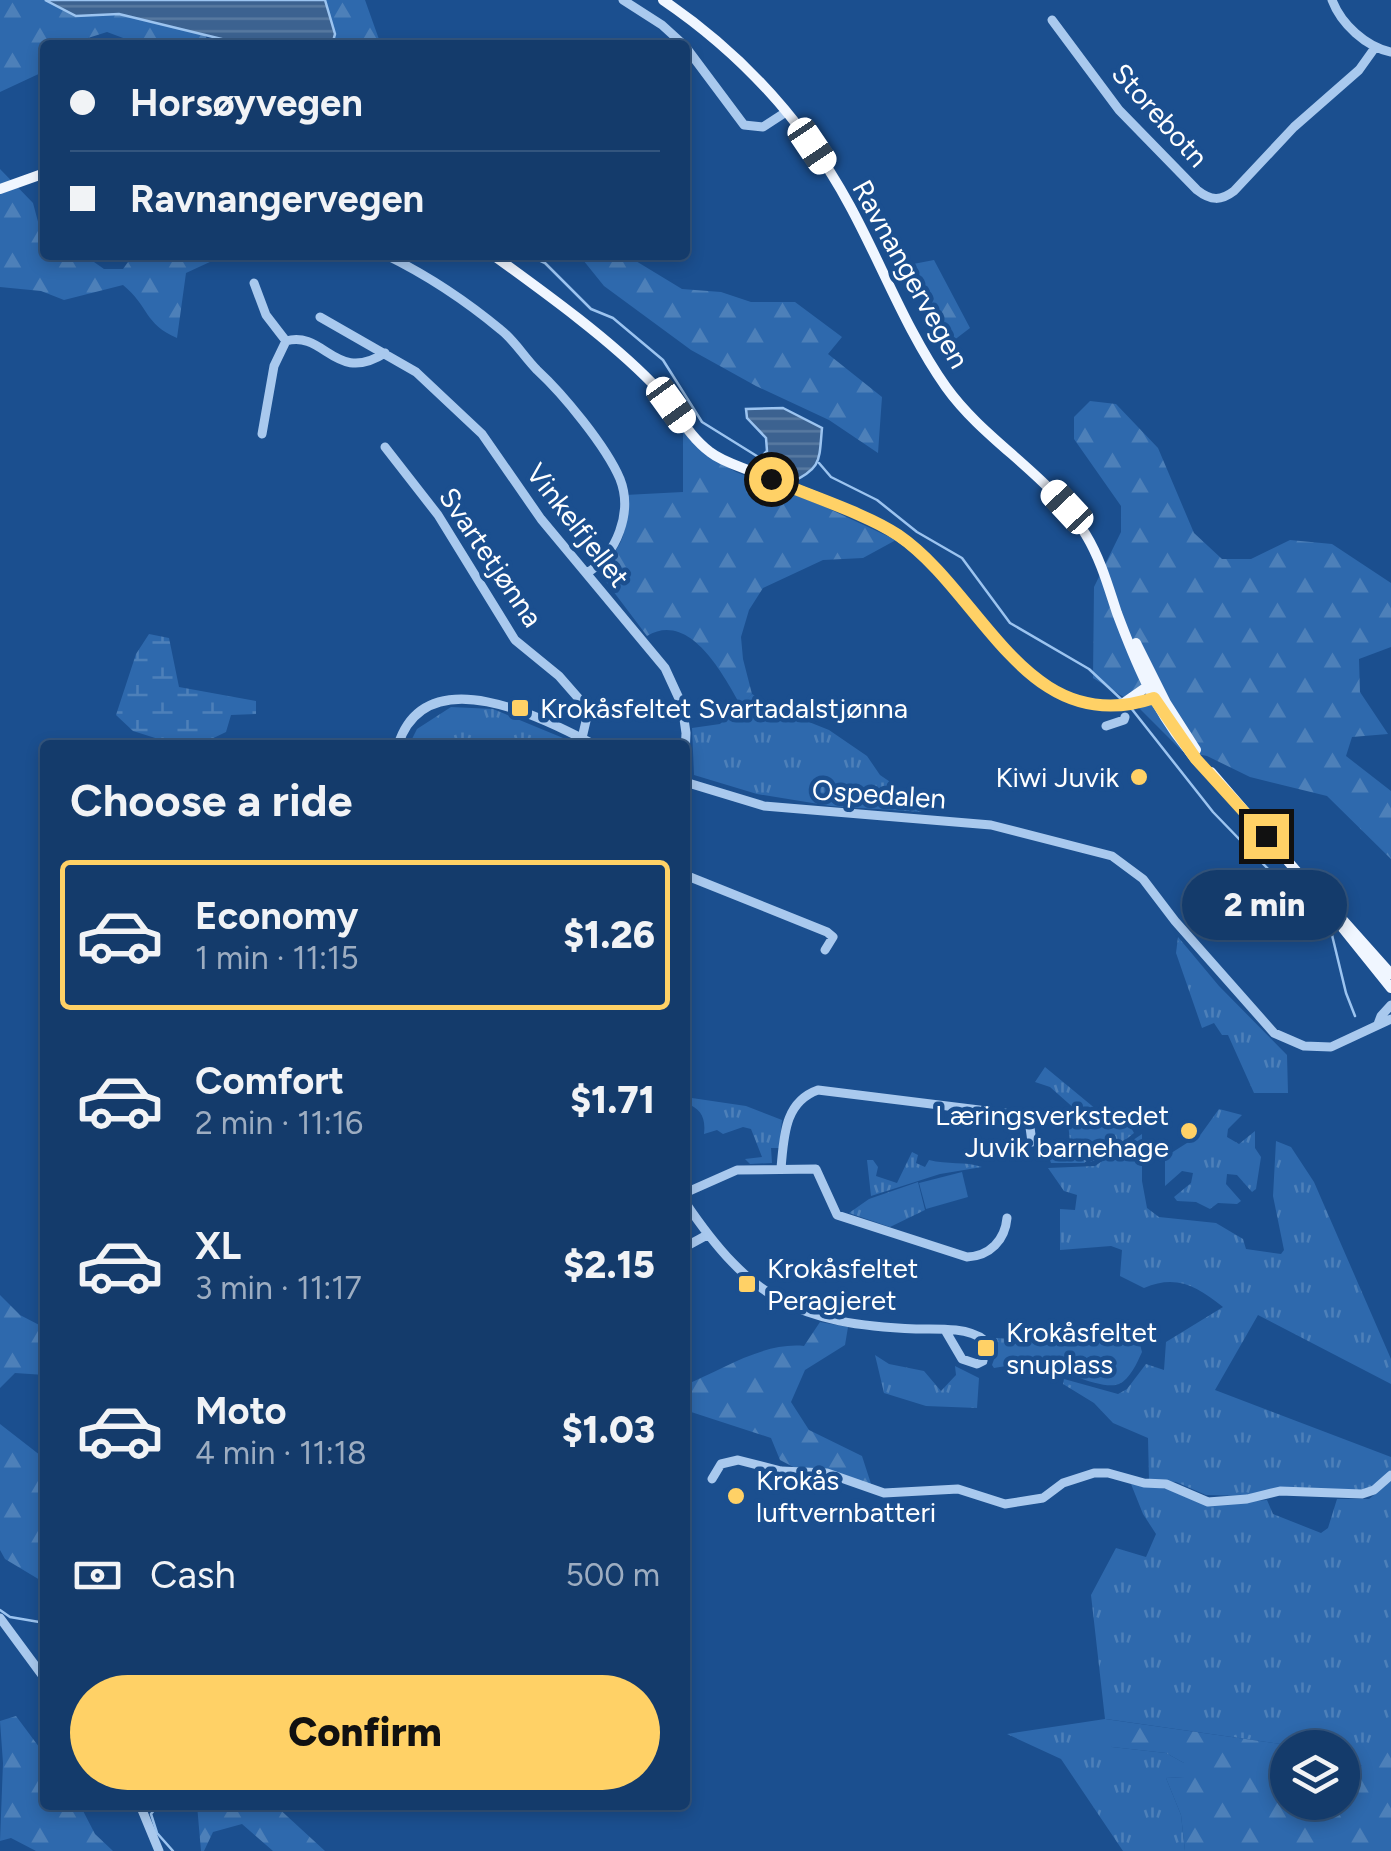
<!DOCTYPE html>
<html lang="en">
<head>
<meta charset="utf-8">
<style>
  :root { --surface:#143b6b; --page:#1d4271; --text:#f1f3f6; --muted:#9dadc1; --line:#33557e; --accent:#ffd166 }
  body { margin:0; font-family:Figtree,sans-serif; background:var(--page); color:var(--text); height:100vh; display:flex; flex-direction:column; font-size:38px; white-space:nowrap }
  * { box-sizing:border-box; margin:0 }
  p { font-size:32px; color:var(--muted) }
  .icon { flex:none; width:55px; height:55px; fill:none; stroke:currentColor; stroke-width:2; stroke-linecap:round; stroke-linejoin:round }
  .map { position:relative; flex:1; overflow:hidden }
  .side { position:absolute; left:40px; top:740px; width:650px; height:1070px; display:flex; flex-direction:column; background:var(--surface); border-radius:10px; box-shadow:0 5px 15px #0003,0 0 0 2px var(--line) }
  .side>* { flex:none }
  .banner { position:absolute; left:40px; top:40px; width:650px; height:220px; border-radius:10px; box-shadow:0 5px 15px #0003,0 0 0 2px var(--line); display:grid; align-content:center; height:220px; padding:0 30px; background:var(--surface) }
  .tools { position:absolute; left:1270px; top:1730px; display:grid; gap:20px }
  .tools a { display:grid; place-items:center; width:90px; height:90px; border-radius:50%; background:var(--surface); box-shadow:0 5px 15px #0003,0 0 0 2px var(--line); font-size:50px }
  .end { position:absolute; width:45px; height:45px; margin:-22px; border:12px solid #ffd166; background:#111; box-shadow:0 0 0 5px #111 }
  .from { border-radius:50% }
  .bubble { position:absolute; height:70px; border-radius:35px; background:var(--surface); box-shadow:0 5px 15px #0003,0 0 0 2px var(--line); font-size:32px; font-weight:800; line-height:70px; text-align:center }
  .car { position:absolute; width:30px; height:60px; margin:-30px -15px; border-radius:12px; box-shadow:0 0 8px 2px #0007; background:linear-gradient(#fff 24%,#345 0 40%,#fff 0 76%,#345 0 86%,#fff 0) }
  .banner b { display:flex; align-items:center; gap:35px; height:95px; font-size:38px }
  .banner b+b { border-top:2px solid var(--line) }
  .banner i { width:25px; height:25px; background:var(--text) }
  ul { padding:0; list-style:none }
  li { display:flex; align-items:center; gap:30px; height:150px; margin:0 20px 15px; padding:0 10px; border:5px solid transparent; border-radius:10px }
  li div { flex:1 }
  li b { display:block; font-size:38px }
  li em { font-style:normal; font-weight:800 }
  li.current { border-color:var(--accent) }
  li>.icon { width:90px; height:90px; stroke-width:1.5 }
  h2 { padding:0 30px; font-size:45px; line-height:120px }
  .pay { display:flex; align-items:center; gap:25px; height:110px; padding:0 30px; font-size:38px }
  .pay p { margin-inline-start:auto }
  .cta { display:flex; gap:20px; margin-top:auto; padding:20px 30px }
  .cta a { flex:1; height:115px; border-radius:60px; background:var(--accent); color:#111; font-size:40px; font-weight:800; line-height:115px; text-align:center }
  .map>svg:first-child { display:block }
  .grass { fill:url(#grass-tufts) }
  .forest { fill:url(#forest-firs) }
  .wetland { fill:url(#wetland-marsh) }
  .pitch { fill:#2e69ad }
  .water { fill:url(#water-rules); stroke:#9cc4f0; stroke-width:2.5 }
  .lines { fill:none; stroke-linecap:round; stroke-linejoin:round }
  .stream { stroke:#9cc4f0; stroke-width:2.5 }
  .minor { stroke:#a9c9ee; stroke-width:9 }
  .major { stroke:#f0f6ff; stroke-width:10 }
  .route { stroke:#ffd166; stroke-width:12 }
  .poi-dot { fill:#ffd166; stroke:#1b4f8f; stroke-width:4 }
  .labels { text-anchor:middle; stroke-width:9; stroke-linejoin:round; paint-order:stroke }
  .street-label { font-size:28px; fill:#fff; stroke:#1b4f8f }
  .poi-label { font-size:28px; fill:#fff; stroke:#1b4f8f; text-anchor:start }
</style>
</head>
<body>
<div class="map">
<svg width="1391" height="1851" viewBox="0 0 1391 1851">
  <defs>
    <pattern id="grass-tufts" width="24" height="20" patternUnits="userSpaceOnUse" patternTransform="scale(2.5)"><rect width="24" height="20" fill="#2e69ad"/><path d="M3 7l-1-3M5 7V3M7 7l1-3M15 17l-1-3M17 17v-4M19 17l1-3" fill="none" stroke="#4d80b9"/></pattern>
    <pattern id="forest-firs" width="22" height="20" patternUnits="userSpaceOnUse" patternTransform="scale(2.5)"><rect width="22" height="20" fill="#2e69ad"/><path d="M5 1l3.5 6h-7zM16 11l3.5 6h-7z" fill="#4d80b9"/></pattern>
    <pattern id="wetland-marsh" width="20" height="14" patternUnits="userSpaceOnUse" patternTransform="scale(2.5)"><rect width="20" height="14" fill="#2e69ad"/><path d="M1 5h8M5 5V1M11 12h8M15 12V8" fill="none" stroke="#4d80b9"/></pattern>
    <pattern id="water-rules" width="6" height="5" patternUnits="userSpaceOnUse" patternTransform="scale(2.5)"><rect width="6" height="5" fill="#3c6290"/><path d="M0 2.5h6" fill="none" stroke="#597aa1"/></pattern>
  </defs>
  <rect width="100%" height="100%" fill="#1b4f8f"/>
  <path class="grass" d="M752,694L774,708L829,730L867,756L880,775L921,803L922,812L831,806L757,794L694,775L692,728L720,724Z
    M451,707L493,709L580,745H409L417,729Z
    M1178,937L1219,986L1287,1055L1288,1093H1254L1228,1035H1222L1214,1023L1202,1028L1176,953Z
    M1045,1067L1114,1124L1130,1126L1134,1133L1105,1156L1090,1162L1097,1153L1084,1163H1051L1050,1160L1071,1151L1068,1123L1076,1110L1050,1087L1035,1082Z
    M685,1097L746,1106L782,1120L779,1148H771L772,1163L750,1164L745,1159L762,1157L751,1129L743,1127L723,1134L717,1130L704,1134C706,1118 701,1108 685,1103Z
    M1219,1109L1242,1115L1228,1129L1227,1137L1239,1144L1255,1131V1148L1261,1157L1256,1189L1252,1192L1237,1175L1227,1174L1226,1184L1241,1201L1237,1204L1218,1203L1210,1209L1196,1202L1177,1201L1174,1197L1191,1183L1193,1173L1182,1171L1165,1186V1157L1201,1134Z
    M1142,1134V1181L1147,1208L1159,1217L1216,1223L1243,1239L1246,1249L1281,1254L1284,1250L1273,1196L1276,1141L1291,1147L1314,1182L1391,1359V1384L1258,1315L1215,1390L1391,1457V1470L1368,1491L1253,1496L1206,1495L1176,1482L1149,1480L1148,1438L1113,1423L1094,1403L1063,1384L1064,1379L1118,1394L1127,1389L1146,1364L1164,1370L1166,1342L1223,1307C1197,1286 1176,1274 1144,1288L1120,1276L1122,1250L1111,1246L1060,1250V1209L1075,1210L1077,1195L1064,1191L1048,1168L1095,1166Z
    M912,1152L918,1155L916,1163L925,1167L929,1160C947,1165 965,1161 982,1167L940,1174L871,1196L867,1160H873L878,1167L876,1176L897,1183Z
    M918,1182L925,1210L890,1227L849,1213L869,1199Z
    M1135,1325L1142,1352C1137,1363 1130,1379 1119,1384C1103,1391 1061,1369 1042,1366C1026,1363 1010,1365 994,1368L992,1365L997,1351L996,1338L1044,1341L1127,1334Z
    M875,1355L889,1364L924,1371L941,1391L956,1375L955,1366L979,1378L977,1408L926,1406L884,1393Z
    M1391,1481V1746H1362V1765L1345,1788L1343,1790L1342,1748H1288L1287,1753L1281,1744L1106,1719L1112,1747L1166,1753L1184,1763V1777L1166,1778L1181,1815L1185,1851H1123L1061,1759L1007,1734L1105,1719L1091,1595L1116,1548L1146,1557L1156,1534L1143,1514L1131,1484L1174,1490L1212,1505L1267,1500L1273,1514L1321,1533L1328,1528L1337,1499H1369Z"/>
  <path class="forest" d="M0,0H45L76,16L119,14L204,33L210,45H142L107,32L88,38L80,45H45V71L0,92Z
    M325,0H365L381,45H335Z
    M0,169L33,203L41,233L45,235V255H84L104,269H123L133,255H225L186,273L177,338C144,324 149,306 123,285L64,300L41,291L0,287Z
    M579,255H626L682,289L721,292L751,302H795L842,337L828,354L882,397L878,453L829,420L756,386L691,350L604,286Z
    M934,260L970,328L949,344L908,265Z
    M1090,401L1116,404L1158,448L1194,533L1222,559H1251L1290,540L1332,544L1391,583V647L1359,659L1360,692L1388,734L1352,737L1346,756L1391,791V859L1327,796L1250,777L1207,756L1182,751L1135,704L1093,678L1094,587L1121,532V506L1074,439V417Z
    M683,430L713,459L736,472L825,507L896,540L863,558L823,560L763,588L749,610L741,637L743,659L752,694L741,706C724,676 690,610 647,636L598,571C626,542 627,534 625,495L683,492Z
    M0,1295L20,1315L45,1328V1375L15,1373L0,1388Z
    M820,1322L848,1327L845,1345L805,1370L791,1402L809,1430L862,1456L872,1487L801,1471L780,1460L771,1438L685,1410V1385C722,1370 763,1342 804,1346Z
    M0,1424L45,1459V1583L5,1559L0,1550Z
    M16,1716L45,1755V1805H80L95,1834L113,1851H36L11,1838L0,1841L3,1763L0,1721Z
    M1105,1719L1281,1744L1287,1753L1288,1802H1342L1343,1790L1362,1765V1746H1391V1851H1185L1181,1815L1166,1778L1184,1777V1763L1166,1753L1112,1747L1101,1733Z
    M197,1805H275L325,1851H273L242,1824L213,1832L204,1851H201Z"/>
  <path class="wetland" d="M149,634L169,638L179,687L256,701V714L231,715L226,732L199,745H166L168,742L133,731L116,715L136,654Z"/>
  <path class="pitch" d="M962,1172L968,1197L926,1209L919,1183Z"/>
  <path class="water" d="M45,0H325L335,34L332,45H234V42L119,14L76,16Z
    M783,408L822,428C819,461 822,468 790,483L760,458L767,451L766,438L747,418L746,409Z"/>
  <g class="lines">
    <path class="stream" d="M528,255L545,263L591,309L613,318L663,360L702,422L760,458
      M819,463L831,477L877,500L917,532L962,558L1010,623L1089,669L1121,699
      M1131,708L1213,812L1332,935L1346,993L1355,1016
      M0,1610L10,1617L45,1623
      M158,1805L151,1814L157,1833L173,1851"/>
    <path class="minor" d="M623,0L662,25L684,45
      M1332,0C1341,24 1366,47 1391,52
      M1052,20L1119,110L1197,190C1211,201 1221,201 1234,191L1294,127L1359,70L1374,49
      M685,46L744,125L763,127L786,112
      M386,255C427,275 466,301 501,330C515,341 524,357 537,370C563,394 606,446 620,479C633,512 617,554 587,573
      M254,283L266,315L286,341
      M320,317L416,372L482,434L541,519L665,668L682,705L686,733L685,756
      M262,434L274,366L286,341C325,330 335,385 385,353
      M385,447L438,515L515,640L559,676L580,700L586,721L582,738
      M1106,726L1124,720L1125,717
      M398,745C426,657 543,718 595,745
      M685,782L764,806L991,825L1112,856L1143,879L1175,921L1274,1033L1304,1046L1331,1047L1391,1019
      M685,875L827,932L833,937L825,950
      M1378,1024L1381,1016L1391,1005
      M781,1168C784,1137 784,1102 818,1090L1020,1115L1029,1120L1032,1142
      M685,1193L737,1170L816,1169L837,1215L967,1257C990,1256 1005,1240 1007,1218
      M685,1202C751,1300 798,1324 916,1329C936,1329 968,1327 984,1340L983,1361L977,1364L962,1359L945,1330
      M685,1247L707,1235
      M712,1479L721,1464L738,1460L781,1471L827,1473L884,1493L958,1489L1005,1504L1043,1498L1063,1483L1094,1473H1108L1144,1483L1166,1484L1208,1502L1247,1499L1280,1491L1362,1494L1374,1490L1391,1475
      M0,1618L45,1679
      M140,1805L159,1851"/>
    <path class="major" d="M663,0C741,53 805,123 850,206C882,265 907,332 946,387C986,443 1051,475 1086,535C1101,560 1108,586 1117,613C1135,661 1154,707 1186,747C1194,757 1201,768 1212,774
      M0,189L45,173
      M493,255C544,292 608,338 652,383C673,404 686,434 710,452C724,463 743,467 758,474C799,491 862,512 897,535C983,592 1025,741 1154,698L1158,689
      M1136,643L1166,703L1196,750
      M1125,702L1148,686L1154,688
      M1211,772L1305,881L1391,988
      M1334,910L1391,974"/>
  </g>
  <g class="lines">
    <path class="route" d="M771,479C807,495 867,514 898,535C983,593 1026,741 1154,698L1196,759L1266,836"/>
  </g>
  <g class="poi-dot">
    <rect x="510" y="698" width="20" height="20" rx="5"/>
    <circle cx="1139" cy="777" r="10"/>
    <circle cx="1189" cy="1131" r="10"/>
    <rect x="737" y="1274" width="20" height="20" rx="5"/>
    <rect x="976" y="1338" width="20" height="20" rx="5"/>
    <circle cx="736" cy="1496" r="10"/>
  </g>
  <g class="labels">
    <g class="street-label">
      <text transform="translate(1160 115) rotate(48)" y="10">Storebotn</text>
      <text transform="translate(911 274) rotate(61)" y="10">Ravnangervegen</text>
      <text transform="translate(578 525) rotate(52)" y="10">Vinkelfjellet</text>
      <text transform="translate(491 557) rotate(56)" y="10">Svartetjønna</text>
      <text transform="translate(879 794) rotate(4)" y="10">Ospedalen</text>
    </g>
    <g class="poi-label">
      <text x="540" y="718">Krokåsfeltet Svartadalstjønna</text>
      <text x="1119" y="787" text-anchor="end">Kiwi Juvik</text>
      <text x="1169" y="1125" text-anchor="end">Læringsverkstedet<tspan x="1169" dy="32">Juvik barnehage</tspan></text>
      <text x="767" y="1278">Krokåsfeltet<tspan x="767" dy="32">Peragjeret</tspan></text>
      <text x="1006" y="1342">Krokåsfeltet<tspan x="1006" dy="32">snuplass</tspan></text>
      <text x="756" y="1490">Krokås<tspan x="756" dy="32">luftvernbatteri</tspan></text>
    </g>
  </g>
</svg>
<div class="tools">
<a><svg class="icon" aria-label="layers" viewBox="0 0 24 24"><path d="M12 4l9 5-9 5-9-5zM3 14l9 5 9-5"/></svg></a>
</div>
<i class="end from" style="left:771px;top:479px"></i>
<i class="end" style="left:1266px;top:836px"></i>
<div class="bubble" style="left:1182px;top:870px;width:165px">2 min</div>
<i class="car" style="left:812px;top:146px;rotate:146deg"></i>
<i class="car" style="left:671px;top:405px;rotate:144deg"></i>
<i class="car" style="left:1067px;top:507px;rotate:317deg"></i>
<div class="banner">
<b><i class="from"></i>Horsøyvegen</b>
<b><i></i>Ravnangervegen</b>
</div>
<section class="side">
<h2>Choose a ride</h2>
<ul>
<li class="current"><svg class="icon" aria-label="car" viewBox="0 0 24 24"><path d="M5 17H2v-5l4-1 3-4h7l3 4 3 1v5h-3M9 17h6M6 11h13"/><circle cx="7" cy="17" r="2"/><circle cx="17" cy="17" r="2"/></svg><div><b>Economy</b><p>1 min · 11:15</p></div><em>$1.26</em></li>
<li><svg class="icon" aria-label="car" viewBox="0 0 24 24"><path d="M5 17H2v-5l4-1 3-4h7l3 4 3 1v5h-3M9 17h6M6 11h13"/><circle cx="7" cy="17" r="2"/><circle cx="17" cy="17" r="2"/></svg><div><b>Comfort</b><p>2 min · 11:16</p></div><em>$1.71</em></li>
<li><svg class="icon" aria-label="car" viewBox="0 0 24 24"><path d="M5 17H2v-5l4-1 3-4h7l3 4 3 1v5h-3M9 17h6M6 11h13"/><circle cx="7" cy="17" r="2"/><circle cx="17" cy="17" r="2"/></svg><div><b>XL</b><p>3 min · 11:17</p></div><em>$2.15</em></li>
<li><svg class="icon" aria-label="car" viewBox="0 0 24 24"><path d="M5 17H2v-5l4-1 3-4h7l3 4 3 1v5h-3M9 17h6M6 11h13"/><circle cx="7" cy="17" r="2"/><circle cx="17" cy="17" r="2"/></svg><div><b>Moto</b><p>4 min · 11:18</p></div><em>$1.03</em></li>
</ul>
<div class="pay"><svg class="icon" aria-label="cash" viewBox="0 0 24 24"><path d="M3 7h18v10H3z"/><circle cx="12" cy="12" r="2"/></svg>Cash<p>500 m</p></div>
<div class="cta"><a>Confirm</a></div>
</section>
</div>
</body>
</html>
